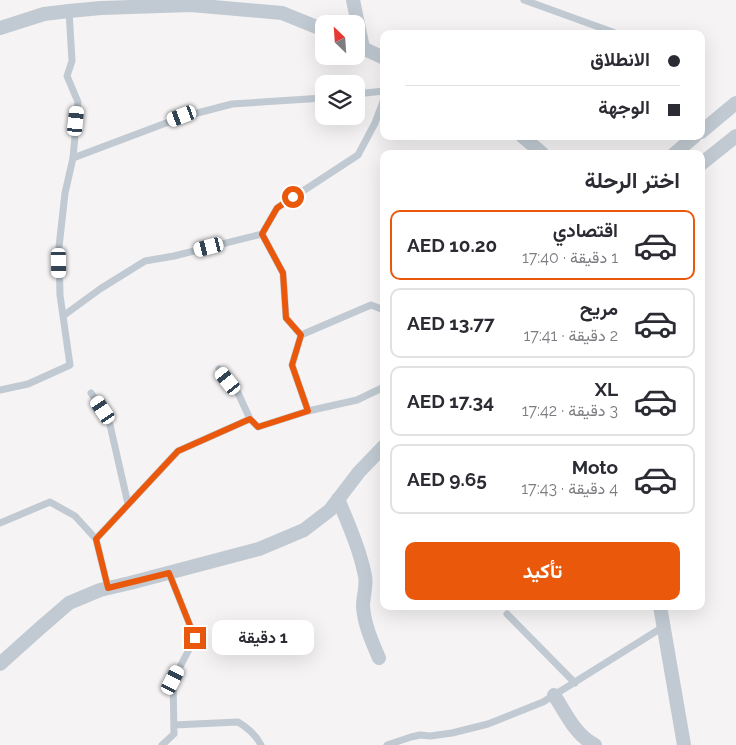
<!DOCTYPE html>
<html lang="ar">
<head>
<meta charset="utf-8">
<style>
  :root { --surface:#fff; --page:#f2f2f3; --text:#2b2b33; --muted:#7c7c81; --line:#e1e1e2; --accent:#ea580c }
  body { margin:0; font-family:Raleway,Vazirmatn,sans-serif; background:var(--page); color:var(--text); direction:rtl; height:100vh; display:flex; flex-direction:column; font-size:19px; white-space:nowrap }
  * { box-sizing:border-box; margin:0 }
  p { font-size:16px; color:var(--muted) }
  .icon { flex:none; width:28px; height:28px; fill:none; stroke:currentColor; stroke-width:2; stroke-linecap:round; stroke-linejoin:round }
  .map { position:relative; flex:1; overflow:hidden; direction:ltr }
  .details { position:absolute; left:380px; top:150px; width:325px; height:460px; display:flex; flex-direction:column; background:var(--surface); border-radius:10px; box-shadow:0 5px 20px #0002; direction:rtl }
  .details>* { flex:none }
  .banner { position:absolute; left:380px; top:30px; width:325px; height:110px; border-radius:10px; box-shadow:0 5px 20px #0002; direction:rtl; display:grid; align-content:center; height:110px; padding:0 25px; background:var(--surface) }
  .needle { width:32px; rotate:335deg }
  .buttons { position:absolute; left:315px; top:15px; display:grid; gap:10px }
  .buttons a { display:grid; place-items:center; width:50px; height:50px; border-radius:10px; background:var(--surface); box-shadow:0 5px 20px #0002; font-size:25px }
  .end { position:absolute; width:22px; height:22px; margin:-11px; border:6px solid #ea580c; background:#fff; box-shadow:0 0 0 2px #fff }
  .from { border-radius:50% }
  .bubble { position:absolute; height:35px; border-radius:10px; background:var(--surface); box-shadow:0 5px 20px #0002; font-size:16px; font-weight:700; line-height:35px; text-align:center; direction:rtl }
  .car { position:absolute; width:15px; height:30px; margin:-15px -8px; border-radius:6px; box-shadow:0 0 4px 1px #0007; background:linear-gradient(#fff 24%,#345 0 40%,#fff 0 76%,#345 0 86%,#fff 0) }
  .banner b { display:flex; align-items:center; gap:18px; height:48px; font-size:19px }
  .banner b+b { border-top:1px solid var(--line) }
  .banner i { width:12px; height:12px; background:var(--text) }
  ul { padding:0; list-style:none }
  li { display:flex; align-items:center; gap:15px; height:70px; margin:0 10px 8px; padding:0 15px; border:2px solid var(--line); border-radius:10px }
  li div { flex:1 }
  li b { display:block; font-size:19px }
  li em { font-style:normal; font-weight:700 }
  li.on { border-color:var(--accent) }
  li>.icon { width:45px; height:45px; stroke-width:1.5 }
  h2 { padding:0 25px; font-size:22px; line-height:60px }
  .action { display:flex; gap:10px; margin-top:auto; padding:10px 25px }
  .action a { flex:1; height:58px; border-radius:10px; background:var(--accent); color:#fff; font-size:20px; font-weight:700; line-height:58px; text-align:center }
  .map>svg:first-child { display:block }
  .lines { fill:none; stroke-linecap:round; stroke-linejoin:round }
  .service { stroke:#c1cad2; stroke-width:7 }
  .minor { stroke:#c1cad2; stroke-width:14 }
  .route { stroke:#ea580c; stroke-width:6 }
</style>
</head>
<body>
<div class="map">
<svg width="736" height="745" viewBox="0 0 736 745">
  <rect width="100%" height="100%" fill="#f5f3f3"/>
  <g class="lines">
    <path class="service" d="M524,0L618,34
      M356,94L384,91
      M73,158L182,117L232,104L324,98
      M262,234L283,273L286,318L301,335
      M63,316L100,289L145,261L174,256L262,234L277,208L358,155L375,123L384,99
      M219,369L238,393L250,419
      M0,390L28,384L70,365L60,295L59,247L65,193L73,158L78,102L67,76L72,61L69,11
      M91,393L103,410L110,425L128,504
      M308,411L292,365L301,335L371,305L384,310
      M0,523L50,502L75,516L96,539
      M108,588L96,539L178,451L250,419L258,427L308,411L357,400L384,387
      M507,614L575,683
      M174,725L238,722C248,728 256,735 261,745
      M162,745L174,734L173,680L195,638L169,573
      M387,745L411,737L420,735L430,736L452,733L488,724L543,702L663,627"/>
    <path class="minor" d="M353,0L363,48
      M0,28L44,14L69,11L101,8L191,5L282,13L324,30
      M356,45L384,58
      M701,132L736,103
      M522,136L543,154
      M674,154L695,136
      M701,164L736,136
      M338,499C348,523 360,550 365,576C367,586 363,596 363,606C364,624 372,642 379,658
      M660,606L684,745
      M0,664L39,629L69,603L100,590L130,583L259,549L304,530L330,510L359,472L384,446
      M554,695C566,713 575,735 595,745"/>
  </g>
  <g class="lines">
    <path class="route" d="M195,638L169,573L108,588L96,539L178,451L250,419L258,427L308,411L292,365L301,335L286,318L283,273L262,234L277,208L293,197"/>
  </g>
</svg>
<div class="buttons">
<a><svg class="needle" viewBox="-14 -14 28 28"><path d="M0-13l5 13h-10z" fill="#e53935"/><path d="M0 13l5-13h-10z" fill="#7c7c81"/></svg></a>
<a><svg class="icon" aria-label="layers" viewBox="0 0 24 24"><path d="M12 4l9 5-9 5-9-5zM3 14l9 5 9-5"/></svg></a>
</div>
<i class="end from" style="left:293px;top:197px"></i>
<i class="end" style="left:195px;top:638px"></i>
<div class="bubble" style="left:212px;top:620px;width:102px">1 دقيقة</div>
<i class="car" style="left:182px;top:116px;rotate:249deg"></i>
<i class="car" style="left:76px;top:121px;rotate:6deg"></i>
<i class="car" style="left:209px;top:247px;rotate:256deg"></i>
<i class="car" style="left:59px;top:263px;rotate:179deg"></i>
<i class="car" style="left:228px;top:381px;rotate:321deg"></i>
<i class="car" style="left:103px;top:410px;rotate:326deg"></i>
<i class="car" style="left:173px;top:680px;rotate:27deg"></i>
<div class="banner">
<b><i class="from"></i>الانطلاق</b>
<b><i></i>الوجهة</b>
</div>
<section class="details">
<h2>اختر الرحلة</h2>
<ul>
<li class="on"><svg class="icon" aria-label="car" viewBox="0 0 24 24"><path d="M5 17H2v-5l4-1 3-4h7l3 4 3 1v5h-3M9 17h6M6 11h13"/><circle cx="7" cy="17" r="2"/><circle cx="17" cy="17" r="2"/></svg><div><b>اقتصادي</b><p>1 دقيقة · 17:40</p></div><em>AED 10.20</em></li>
<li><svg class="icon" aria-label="car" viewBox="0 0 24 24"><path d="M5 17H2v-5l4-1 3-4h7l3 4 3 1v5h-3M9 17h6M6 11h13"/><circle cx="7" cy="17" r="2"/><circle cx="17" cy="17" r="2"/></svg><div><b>مريح</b><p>2 دقيقة · 17:41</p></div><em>AED 13.77</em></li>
<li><svg class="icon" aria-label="car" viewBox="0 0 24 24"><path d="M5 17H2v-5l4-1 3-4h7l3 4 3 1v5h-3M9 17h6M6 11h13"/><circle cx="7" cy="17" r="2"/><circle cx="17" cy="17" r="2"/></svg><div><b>XL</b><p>3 دقيقة · 17:42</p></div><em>AED 17.34</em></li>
<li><svg class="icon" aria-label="car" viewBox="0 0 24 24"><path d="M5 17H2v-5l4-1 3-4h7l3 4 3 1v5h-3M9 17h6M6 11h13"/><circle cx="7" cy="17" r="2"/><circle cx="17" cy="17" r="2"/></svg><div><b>Moto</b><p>4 دقيقة · 17:43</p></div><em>AED 9.65</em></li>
</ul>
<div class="action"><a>تأكيد</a></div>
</section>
</div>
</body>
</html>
